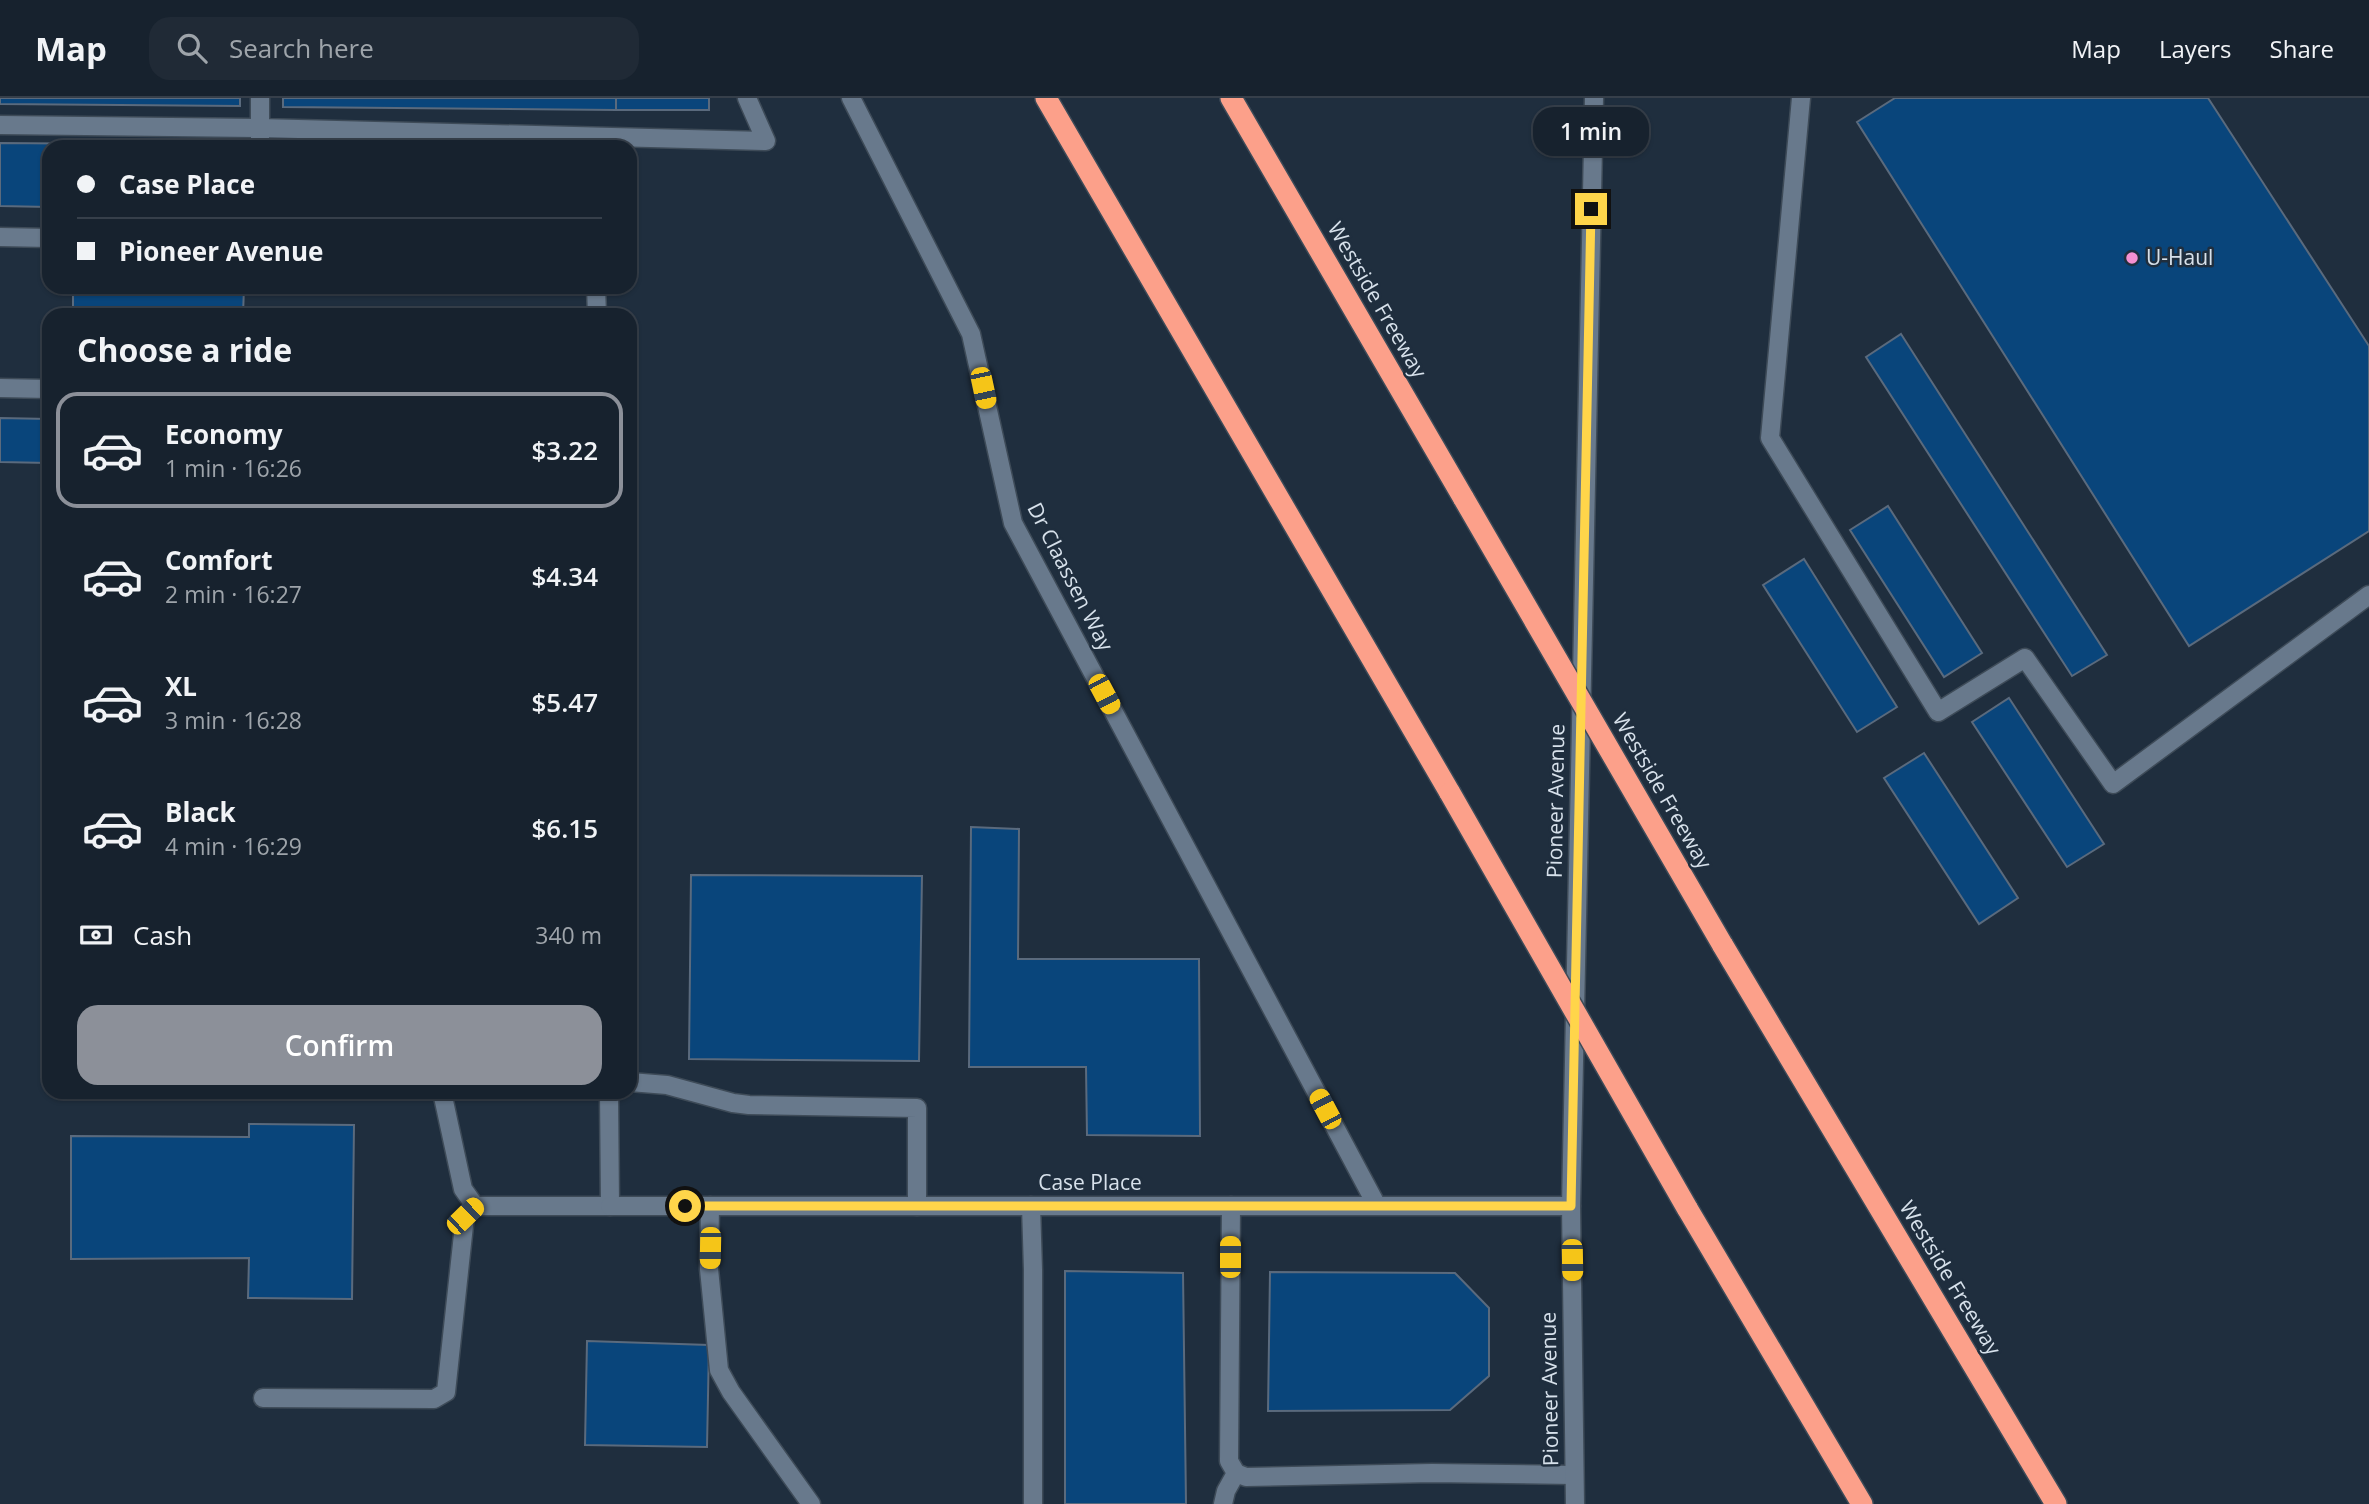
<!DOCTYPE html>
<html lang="en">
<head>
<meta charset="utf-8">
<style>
  :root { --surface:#17222e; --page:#202a36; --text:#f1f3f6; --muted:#9ea4aa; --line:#363f4a; --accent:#8c9099 }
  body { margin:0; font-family:"Open Sans",sans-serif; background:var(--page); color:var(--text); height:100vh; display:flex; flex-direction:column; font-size:26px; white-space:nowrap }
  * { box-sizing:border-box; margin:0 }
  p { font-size:23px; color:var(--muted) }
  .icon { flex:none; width:38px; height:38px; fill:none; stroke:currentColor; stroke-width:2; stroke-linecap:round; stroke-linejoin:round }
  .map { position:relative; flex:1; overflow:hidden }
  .side { position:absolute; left:42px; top:210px; width:595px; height:791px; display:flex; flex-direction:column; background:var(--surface); border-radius:21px; box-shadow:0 2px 5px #0004,0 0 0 2px var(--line) }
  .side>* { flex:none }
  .guide { position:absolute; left:42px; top:42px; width:595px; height:154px; border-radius:21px; box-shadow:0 2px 5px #0004,0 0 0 2px var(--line); display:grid; align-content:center; height:154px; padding:0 35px; background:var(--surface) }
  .end { position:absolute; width:32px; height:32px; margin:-16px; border:9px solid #ffd54a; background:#111; box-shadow:0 0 0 4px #111 }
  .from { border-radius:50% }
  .bubble { position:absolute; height:49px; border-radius:21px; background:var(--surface); box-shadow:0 2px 5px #0004,0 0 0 2px var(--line); font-size:23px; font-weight:600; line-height:49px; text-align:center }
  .car { position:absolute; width:21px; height:42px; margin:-21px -10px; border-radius:9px; box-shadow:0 0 5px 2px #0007; background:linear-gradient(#f5c518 24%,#345 0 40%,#f5c518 0 76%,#345 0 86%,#f5c518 0) }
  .guide b { display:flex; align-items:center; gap:24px; height:66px; font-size:26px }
  .guide b+b { border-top:2px solid var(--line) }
  .guide i { width:18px; height:18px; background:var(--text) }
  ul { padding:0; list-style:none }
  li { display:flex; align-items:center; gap:21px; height:116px; margin:0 14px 10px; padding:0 21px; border:4px solid transparent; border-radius:21px }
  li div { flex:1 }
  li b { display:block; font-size:26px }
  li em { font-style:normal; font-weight:600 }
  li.on { border-color:var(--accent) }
  li>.icon { width:63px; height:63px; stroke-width:1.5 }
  h2 { padding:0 35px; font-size:32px; line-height:84px }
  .pay { display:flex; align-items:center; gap:18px; height:77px; padding:0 35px; font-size:26px }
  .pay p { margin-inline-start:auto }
  .button { display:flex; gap:14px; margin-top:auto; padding:14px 35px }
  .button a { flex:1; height:80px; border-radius:21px; background:var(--accent); color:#fff; font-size:28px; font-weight:600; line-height:80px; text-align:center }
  header { display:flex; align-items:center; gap:42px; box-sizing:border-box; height:98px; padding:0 35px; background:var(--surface); border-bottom:2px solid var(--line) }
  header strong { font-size:33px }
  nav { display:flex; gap:38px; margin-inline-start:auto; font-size:24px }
  .search { width:490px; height:63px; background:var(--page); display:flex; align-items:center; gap:18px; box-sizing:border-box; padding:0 24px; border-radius:21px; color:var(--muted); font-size:26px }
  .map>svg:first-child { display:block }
  .building { fill:#09457b; stroke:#5a6a7d; stroke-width:2 }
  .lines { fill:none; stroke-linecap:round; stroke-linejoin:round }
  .lane-casing { stroke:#3e4b58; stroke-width:21 }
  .street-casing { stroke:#3e4b58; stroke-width:21 }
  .secondary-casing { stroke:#3e4b58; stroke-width:21 }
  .highway-casing { stroke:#3e4b58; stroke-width:24 }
  .lane { stroke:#68798c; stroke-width:18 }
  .street { stroke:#68798c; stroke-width:18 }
  .secondary { stroke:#68798c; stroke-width:18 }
  .highway { stroke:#fca08a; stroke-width:21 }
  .highway-bridge-casing { stroke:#3e4b58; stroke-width:24; stroke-linecap:butt }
  .highway-bridge { stroke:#fca08a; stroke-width:21 }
  .route { stroke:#ffd54a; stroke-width:9 }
  .poi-dot { fill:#f590d1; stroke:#1f2e3e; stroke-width:2.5 }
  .labels { text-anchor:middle; stroke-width:5; stroke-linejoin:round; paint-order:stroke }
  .poi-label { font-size:21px; fill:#d7e1eb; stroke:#1f2e3e; text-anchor:start }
  .street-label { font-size:21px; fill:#d7e1eb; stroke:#1f2e3e }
</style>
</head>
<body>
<header>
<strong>Map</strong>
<div class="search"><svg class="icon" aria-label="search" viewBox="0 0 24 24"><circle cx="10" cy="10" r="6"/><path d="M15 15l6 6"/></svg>Search here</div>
<nav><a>Map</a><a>Layers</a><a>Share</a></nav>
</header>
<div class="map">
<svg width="2369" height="1406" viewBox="0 0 2369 1406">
  <rect width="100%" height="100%" fill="#1f2e3e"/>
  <path class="building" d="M0,0H240V8L0,6Z
    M283,0H616V12L283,9Z
    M616,0H709V12H616Z
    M1895,0H2208L2369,248V433L2189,548L1857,24Z
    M0,45L242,47V49H49V109L0,108Z
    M73,189H244L243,217H73Z
    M1901,236L2107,557L2072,578L1866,259Z
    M0,320L49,321V365L0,364Z
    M1888,408L1982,555L1944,579L1850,432Z
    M1804,461L1897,609L1857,634L1763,487Z
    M2009,600L2104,746L2067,769L1972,624Z
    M1924,655L2018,800L1979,826L1884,680Z
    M971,729L1019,731L1018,861H1199L1200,1038L1087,1037L1086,969H969Z
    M691,777L922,778L919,963L689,961Z
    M249,1026L354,1027L352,1201L248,1200L249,1160L71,1161V1038L249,1039Z
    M1065,1173L1183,1175L1186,1406H1065Z
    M1270,1174L1455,1175L1489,1210V1278L1450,1312L1268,1313Z
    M587,1243L709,1247L707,1349L585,1347Z"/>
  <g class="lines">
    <g class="lane-casing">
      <path id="lane" d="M1801,0L1770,340L1938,614L2025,560L2113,686L2369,497
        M0,27L260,30L766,43L747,0
        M260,49V0
        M0,139L49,140
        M596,189L597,217
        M0,290L49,291
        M630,984L667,987L733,1005L749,1007L917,1010V1108
        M442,994L463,1091L475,1108
        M710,1108L709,1171L719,1272L731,1294L811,1406
        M1031,1108L1033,1172V1406
        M1231,1108L1229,1363L1236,1375L1246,1379L1432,1375L1574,1377
        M263,1300L434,1301L446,1294L465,1118L475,1108H610L609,994
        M1223,1406L1226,1393L1236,1375"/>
    </g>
    <g class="street-casing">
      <path id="street" d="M851,0L971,236L1013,425L1377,1108
        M610,1108H1571"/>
    </g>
    <g class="secondary-casing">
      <path id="secondary" d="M1575,1406L1571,1108L1594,0"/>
    </g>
    <g class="highway-casing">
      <path id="highway" d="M1046,0L1450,695
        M1231,0L1464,401
        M1722,846L2056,1406
        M1687,1110L1862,1406"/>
    </g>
    <use href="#lane" class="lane"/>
    <use href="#street" class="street"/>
    <use href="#secondary" class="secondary"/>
    <use href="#highway" class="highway"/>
    <g class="highway-bridge-casing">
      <path id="highway-bridge" d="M1464,401L1722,846
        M1450,695L1687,1110"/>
    </g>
    <use href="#highway-bridge" class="highway-bridge"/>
  </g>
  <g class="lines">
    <path class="route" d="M685,1108H1571L1591,111"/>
  </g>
  <circle class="poi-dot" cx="2132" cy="160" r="7"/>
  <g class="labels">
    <g class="poi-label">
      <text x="2146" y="167">U-Haul</text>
    </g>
    <g class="street-label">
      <text transform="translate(1377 202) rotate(60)" y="7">Westside Freeway</text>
      <text transform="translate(1070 479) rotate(63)" y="7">Dr Claassen Way</text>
      <text transform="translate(1662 693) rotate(60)" y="7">Westside Freeway</text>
      <text transform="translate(1556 703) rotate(-89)" y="7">Pioneer Avenue</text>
      <text x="1090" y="1092">Case Place</text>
      <text transform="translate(1950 1180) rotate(59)" y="7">Westside Freeway</text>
      <text transform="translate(1550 1291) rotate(-91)" y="7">Pioneer Avenue</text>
    </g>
  </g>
</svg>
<i class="end from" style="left:685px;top:1108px"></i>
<i class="end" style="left:1591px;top:111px"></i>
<div class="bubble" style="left:1533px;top:9px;width:116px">1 min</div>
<i class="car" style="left:983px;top:290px;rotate:168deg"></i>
<i class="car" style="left:1104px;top:596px;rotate:152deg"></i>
<i class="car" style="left:1325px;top:1011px;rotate:332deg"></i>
<i class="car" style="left:465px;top:1118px;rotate:46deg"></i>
<i class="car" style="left:710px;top:1150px;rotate:181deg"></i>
<i class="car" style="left:1230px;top:1159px;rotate:0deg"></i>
<i class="car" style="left:1572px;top:1162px;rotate:179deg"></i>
<div class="guide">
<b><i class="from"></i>Case Place</b>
<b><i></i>Pioneer Avenue</b>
</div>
<section class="side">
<h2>Choose a ride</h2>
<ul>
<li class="on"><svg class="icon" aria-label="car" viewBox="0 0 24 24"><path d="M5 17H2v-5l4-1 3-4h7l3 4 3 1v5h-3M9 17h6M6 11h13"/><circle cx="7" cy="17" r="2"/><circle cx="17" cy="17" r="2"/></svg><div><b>Economy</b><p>1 min · 16:26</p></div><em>$3.22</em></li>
<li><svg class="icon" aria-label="car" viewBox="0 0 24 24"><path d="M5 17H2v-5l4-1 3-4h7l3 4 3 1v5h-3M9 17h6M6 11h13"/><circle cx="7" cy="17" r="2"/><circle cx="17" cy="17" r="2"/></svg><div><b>Comfort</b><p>2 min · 16:27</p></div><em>$4.34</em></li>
<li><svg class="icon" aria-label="car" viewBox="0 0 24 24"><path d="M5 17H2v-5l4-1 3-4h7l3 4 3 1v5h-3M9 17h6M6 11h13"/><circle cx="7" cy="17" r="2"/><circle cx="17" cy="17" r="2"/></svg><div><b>XL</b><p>3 min · 16:28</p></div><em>$5.47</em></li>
<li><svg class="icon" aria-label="car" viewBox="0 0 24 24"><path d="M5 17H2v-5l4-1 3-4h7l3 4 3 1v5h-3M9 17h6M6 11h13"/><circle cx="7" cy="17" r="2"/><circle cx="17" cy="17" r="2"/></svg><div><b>Black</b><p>4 min · 16:29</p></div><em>$6.15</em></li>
</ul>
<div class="pay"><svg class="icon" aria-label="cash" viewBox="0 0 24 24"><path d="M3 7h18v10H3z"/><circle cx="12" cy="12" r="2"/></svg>Cash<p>340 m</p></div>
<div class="button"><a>Confirm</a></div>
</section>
</div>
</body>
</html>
